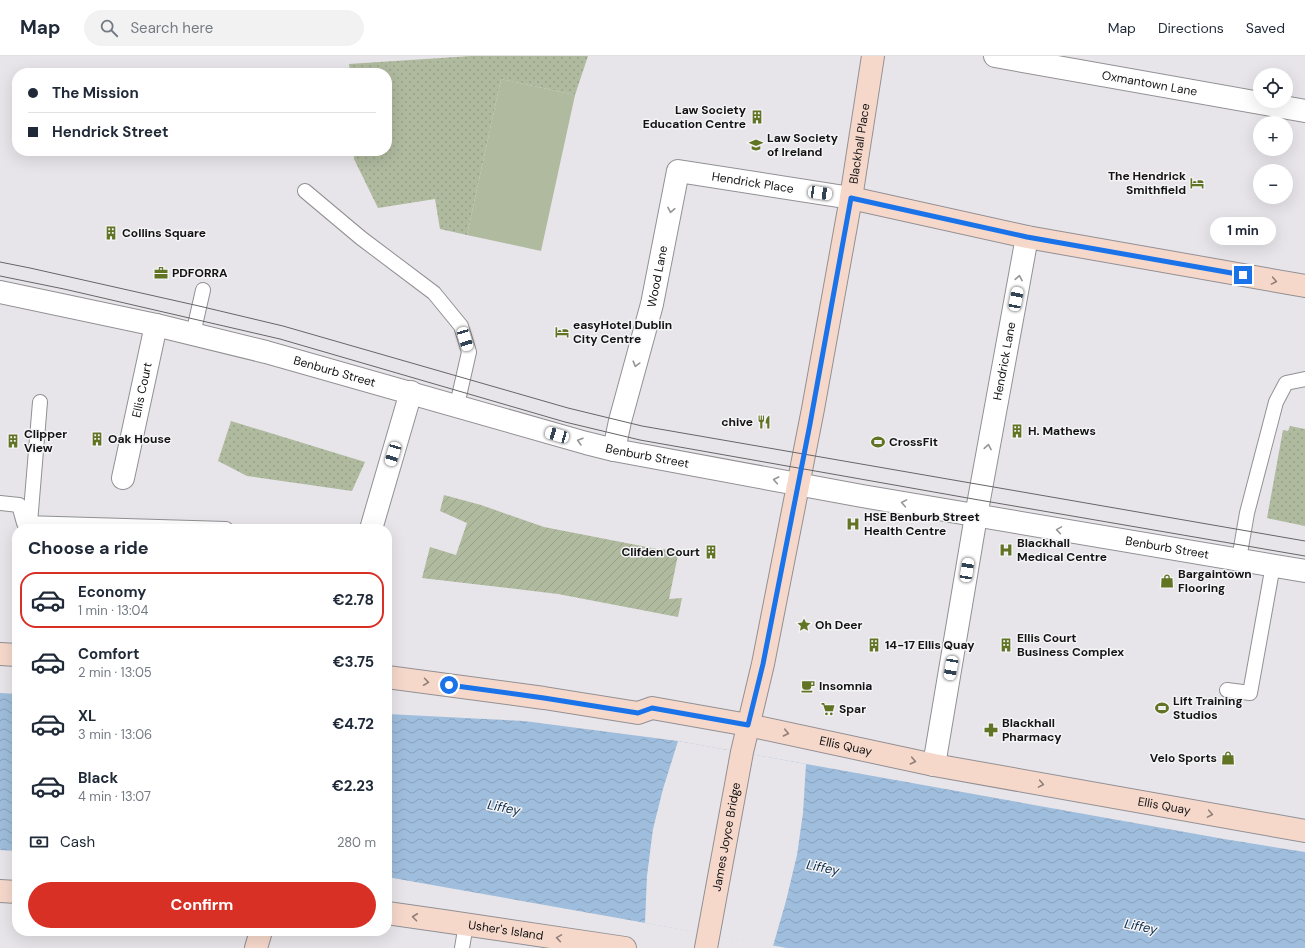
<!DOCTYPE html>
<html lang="en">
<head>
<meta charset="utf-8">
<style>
  :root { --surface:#fff; --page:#f2f2f3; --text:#1f2937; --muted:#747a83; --line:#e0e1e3; --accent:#d93025 }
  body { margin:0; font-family:"DM Sans",sans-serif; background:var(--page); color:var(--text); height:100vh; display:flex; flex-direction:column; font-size:15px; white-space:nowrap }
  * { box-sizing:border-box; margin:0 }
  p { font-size:13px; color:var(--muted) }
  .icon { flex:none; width:22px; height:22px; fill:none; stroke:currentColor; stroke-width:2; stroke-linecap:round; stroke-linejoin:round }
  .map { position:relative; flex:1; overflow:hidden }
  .sheet { position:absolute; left:12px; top:468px; width:380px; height:412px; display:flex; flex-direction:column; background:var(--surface); border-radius:16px; box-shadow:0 4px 16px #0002 }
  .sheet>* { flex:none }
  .top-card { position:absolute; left:12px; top:12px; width:380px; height:88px; border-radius:16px; box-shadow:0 4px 16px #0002; display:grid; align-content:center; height:88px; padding:0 16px; background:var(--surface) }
  .tools { position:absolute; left:1253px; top:12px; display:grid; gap:8px }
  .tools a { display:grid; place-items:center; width:40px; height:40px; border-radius:50%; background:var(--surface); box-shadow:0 4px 16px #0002; font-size:20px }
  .end { position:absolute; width:18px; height:18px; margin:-9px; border:5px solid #1a73e8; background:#fff; box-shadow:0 0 0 2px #fff }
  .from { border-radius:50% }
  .bubble { position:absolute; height:28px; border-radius:14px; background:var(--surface); box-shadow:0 4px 16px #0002; font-size:13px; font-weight:700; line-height:28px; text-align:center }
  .car { position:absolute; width:12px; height:24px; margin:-12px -6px; border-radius:5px; box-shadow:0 0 3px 1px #0007; background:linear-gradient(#fff 24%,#345 0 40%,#fff 0 76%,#345 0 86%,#fff 0) }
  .top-card b { display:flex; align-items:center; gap:14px; height:38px; font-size:15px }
  .top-card b+b { border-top:1px solid var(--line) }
  .top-card i { width:10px; height:10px; background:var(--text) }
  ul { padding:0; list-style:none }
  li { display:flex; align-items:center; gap:12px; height:56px; margin:0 8px 6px; padding:0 8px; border:2px solid transparent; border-radius:16px }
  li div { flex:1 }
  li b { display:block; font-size:15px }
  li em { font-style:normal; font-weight:700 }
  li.selected { border-color:var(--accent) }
  li>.icon { width:36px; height:36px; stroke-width:1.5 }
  h2 { padding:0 16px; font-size:18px; line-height:48px }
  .pay { display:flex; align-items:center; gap:10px; height:44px; padding:0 16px; font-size:15px }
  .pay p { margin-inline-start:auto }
  .action { display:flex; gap:8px; margin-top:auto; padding:8px 16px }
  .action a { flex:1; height:46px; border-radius:24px; background:var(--accent); color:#fff; font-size:16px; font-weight:700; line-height:46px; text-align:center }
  header { display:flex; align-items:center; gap:24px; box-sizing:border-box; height:56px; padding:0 20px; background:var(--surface); border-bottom:1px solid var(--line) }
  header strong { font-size:19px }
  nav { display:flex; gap:22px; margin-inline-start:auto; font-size:14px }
  .search { width:280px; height:36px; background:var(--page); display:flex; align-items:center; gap:10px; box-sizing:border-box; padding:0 14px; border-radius:22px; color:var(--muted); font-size:15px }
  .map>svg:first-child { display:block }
  .grass { fill:url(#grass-dots) }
  .park { fill:#afba9f }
  .garden { fill:url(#garden-furrows) }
  .water { fill:url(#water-waves) }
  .pier { fill:#e7e5e9 }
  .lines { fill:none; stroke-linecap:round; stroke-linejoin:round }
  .lane-casing { stroke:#929094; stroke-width:16 }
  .street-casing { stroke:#929094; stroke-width:24 }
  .secondary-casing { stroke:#929094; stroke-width:24 }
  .lane { stroke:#fff; stroke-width:14 }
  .street { stroke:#fff; stroke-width:22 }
  .secondary { stroke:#f6d8cb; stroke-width:22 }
  .tram { stroke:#666567; stroke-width:1 }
  .oneway { stroke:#959595 }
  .oneway2 { stroke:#907f79 }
  .route { stroke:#1a73e8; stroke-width:5 }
  .labels { text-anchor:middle; stroke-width:3; stroke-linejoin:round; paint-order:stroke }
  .street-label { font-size:12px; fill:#131314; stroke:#f4f3f6 }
  .poi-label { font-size:12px; font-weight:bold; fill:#131314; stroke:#f4f3f6; text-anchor:start }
  .water-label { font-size:13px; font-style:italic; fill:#092c4a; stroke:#f4f3f6 }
</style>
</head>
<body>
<header>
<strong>Map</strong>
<div class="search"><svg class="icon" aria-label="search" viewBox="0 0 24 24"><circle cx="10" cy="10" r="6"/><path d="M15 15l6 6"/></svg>Search here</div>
<nav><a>Map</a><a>Directions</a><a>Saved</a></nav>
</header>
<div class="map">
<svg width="1305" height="892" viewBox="0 0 1305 892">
  <defs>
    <pattern id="grass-dots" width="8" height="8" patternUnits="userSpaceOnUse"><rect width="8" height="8" fill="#afba9f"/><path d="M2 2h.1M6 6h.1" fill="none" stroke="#969f88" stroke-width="1.8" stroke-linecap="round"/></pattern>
    <pattern id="garden-furrows" width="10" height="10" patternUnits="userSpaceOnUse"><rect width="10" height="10" fill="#afba9f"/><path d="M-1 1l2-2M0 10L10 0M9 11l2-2" fill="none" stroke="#969f88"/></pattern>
    <pattern id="water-waves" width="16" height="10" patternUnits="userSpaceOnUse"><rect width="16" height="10" fill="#9fbddc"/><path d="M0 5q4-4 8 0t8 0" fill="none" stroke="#88a2bc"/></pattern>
  </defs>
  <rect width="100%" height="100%" fill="#e7e5e9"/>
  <path class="grass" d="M471,0H588L575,39L501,23L467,179L440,173L435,143L378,152L354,103V95H387V17H350L349,8Z
    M231,365L365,406L352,435L247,420L218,405Z
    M1290,370L1305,373V470L1267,462L1283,374L1288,375Z"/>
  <path class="park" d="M501,23L575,39L541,195L467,179Z"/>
  <path class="garden" d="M444,439L481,449L544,471L657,493L679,494L669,543L682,542L678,561L558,538L422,522L430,491L456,499L467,467L440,455Z"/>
  <path class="water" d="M0,637L17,638V795L0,794Z
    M387,658L524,665L678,685L1224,783L1305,796V892H787L387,821Z"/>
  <path class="pier" d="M678,685L806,708L803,757L797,799L786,845L773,890L645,867L647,820L653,773L663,733Z"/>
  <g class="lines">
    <g class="lane-casing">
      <path id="lane" d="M305,135L361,182L434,237L461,270L469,296L457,349
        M193,278L203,234
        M0,447L19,449L24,467L226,473
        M30,467L40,346
        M1239,503L1247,457L1276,346L1286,327L1305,323
        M1227,634L1250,637L1273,509
        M462,892L466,868"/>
    </g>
    <g class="street-casing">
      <g id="street">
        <path id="s1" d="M995,0L1305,55"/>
        <path id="s2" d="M0,236L156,269L266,296L586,387L614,394L862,440L1305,515"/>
        <path id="s3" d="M614,394L620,365L652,248L678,115L851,142"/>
        <path id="s4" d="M123,422L156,269"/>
        <path d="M371,473L411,336"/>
        <path id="s5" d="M934,709L976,460L1027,181"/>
      </g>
    </g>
    <g class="secondary-casing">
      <g id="secondary">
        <path d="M851,142L1027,181L1305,230"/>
        <path d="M0,598L17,599"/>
        <path id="s6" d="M387,621L544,642L638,657L652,652L748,669L934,709L1305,775"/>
        <path d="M0,835L17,836"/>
        <path id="s7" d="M387,857L443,865L625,892"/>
        <path d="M256,892L261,875"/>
        <path id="s8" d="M706,892L742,696L763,608L813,353L851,142L873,0"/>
      </g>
    </g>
    <use href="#lane" class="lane"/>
    <use href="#street" class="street"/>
    <use href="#secondary" class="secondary"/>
    <path class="tram" d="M0,206L30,212L199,250L283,270L568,352L642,370L1305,485
      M0,220L64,233L280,283L565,366L640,384L979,444L1305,500"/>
  </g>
  <defs><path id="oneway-chevron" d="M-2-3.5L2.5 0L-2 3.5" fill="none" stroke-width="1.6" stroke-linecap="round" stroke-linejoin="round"/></defs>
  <g class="oneway">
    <use href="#oneway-chevron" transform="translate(671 154) rotate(101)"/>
    <use href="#oneway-chevron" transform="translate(1019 222) rotate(-80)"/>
    <use href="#oneway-chevron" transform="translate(636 308) rotate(105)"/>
    <use href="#oneway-chevron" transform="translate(580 385) rotate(-164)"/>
    <use href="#oneway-chevron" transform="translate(988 391) rotate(-80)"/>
    <use href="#oneway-chevron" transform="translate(776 424) rotate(-169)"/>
    <use href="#oneway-chevron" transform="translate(904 447) rotate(-170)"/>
    <use href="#oneway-chevron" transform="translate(1059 474) rotate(-171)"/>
  </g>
  <g class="oneway2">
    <use href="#oneway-chevron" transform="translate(1274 225) rotate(10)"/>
    <use href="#oneway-chevron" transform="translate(426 626) rotate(8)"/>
    <use href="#oneway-chevron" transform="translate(786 677) rotate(12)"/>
    <use href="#oneway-chevron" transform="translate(913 705) rotate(12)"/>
    <use href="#oneway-chevron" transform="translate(1041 728) rotate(10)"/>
    <use href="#oneway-chevron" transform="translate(1210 758) rotate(10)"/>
    <use href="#oneway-chevron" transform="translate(415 861) rotate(-173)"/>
    <use href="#oneway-chevron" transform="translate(559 882) rotate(-171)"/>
  </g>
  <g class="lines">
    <path class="route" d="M449,629L544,642L638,657L652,652L748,669L763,608L810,368L851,142L1027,181L1243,219"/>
  </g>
  <defs>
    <g id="building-bare" transform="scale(1.08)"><path d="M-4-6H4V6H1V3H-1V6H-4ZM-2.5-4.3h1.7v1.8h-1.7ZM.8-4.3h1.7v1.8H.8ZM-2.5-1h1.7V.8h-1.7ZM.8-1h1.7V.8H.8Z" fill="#617423" stroke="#f4f3f6" stroke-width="2.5" paint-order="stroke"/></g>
    <g id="university-bare" transform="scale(1.08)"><path d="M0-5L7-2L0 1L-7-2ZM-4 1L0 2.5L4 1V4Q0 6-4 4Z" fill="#617423" stroke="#f4f3f6" stroke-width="2.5" paint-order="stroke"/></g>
    <g id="hotel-bare" transform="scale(1.08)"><path d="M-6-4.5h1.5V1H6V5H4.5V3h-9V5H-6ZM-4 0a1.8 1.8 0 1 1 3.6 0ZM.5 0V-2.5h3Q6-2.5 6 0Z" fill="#617423" stroke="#f4f3f6" stroke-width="2.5" paint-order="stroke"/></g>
    <g id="office-bare" transform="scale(1.08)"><path d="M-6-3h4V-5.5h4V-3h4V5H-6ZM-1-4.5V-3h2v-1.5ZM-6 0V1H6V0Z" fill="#617423" stroke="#f4f3f6" stroke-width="2.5" paint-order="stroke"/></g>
    <g id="restaurant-bare" transform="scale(1.08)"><path d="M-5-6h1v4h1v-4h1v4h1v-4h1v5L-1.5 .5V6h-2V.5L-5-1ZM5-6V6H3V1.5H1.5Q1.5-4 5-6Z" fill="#617423" stroke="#f4f3f6" stroke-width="2.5" paint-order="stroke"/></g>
    <g id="stadium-bare" transform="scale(1.08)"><path d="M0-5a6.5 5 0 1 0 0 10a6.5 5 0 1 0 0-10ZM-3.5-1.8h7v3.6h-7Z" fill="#617423" stroke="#f4f3f6" stroke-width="2.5" paint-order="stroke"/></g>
    <g id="hospital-bare" transform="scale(1.08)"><path d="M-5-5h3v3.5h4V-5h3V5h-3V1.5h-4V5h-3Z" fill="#617423" stroke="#f4f3f6" stroke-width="2.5" paint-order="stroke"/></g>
    <g id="shop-bare" transform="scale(1.08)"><path d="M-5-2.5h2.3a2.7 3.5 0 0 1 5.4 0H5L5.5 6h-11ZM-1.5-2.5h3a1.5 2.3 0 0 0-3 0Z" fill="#617423" stroke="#f4f3f6" stroke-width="2.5" paint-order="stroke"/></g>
    <g id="sight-bare" transform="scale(1.08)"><path d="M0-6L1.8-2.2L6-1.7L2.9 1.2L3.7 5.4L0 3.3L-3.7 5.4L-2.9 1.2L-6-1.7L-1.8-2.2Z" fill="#617423" stroke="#f4f3f6" stroke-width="2.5" paint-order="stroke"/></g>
    <g id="cafe-bare" transform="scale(1.08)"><path d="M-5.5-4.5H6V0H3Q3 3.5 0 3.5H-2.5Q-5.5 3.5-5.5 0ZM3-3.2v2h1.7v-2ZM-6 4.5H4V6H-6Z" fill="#617423" stroke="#f4f3f6" stroke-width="2.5" paint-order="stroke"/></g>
    <g id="supermarket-bare" transform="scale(1.08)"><path d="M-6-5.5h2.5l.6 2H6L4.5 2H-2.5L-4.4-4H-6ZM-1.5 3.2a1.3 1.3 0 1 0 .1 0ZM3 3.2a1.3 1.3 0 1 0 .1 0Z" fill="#617423" stroke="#f4f3f6" stroke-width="2.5" paint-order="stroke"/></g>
    <g id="pharmacy-bare" transform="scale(1.08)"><path d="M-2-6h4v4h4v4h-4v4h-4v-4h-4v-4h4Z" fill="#617423" stroke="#f4f3f6" stroke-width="2.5" paint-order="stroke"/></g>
  </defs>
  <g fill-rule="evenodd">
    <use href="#building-bare" x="757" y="61"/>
    <use href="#university-bare" x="756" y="89"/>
    <use href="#hotel-bare" x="1197" y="127"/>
    <use href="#building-bare" x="111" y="177"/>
    <use href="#office-bare" x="161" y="217"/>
    <use href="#hotel-bare" x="562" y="276"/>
    <use href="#restaurant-bare" x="764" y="366"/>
    <use href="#building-bare" x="1017" y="375"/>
    <use href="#building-bare" x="97" y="383"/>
    <use href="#building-bare" x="13" y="385"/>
    <use href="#stadium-bare" x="878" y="386"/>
    <use href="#hospital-bare" x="853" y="468"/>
    <use href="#hospital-bare" x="1006" y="494"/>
    <use href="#building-bare" x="711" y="496"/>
    <use href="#shop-bare" x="1167" y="525"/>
    <use href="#sight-bare" x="804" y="569"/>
    <use href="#building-bare" x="874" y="589"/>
    <use href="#building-bare" x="1006" y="589"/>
    <use href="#cafe-bare" x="808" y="630"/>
    <use href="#stadium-bare" x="1162" y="652"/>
    <use href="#supermarket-bare" x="828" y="653"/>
    <use href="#pharmacy-bare" x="991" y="674"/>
    <use href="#shop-bare" x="1228" y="702"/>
  </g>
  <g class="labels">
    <g class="street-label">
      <text dy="4" stroke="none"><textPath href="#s1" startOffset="157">Oxmantown Lane</textPath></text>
      <text dy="4" stroke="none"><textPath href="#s8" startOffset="819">Blackhall Place</textPath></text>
      <text dy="4" stroke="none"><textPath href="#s3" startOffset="362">Hendrick Place</textPath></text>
      <text dy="4" stroke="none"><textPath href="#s3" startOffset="179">Wood Lane</textPath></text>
      <text dy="4" stroke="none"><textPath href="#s5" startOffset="410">Hendrick Lane</textPath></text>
      <text dy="4" stroke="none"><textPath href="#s2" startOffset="344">Benburb Street</textPath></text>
      <text dy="4" stroke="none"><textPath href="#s4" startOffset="90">Ellis Court</textPath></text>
      <text dy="4" stroke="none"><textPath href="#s2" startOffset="668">Benburb Street</textPath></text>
      <text dy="4" stroke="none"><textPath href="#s2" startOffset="1196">Benburb Street</textPath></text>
      <text dy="4" stroke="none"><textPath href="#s6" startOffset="466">Ellis Quay</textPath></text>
      <text dy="4" stroke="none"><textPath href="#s6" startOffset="790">Ellis Quay</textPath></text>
      <text dy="4" stroke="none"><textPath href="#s8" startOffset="113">James Joyce Bridge</textPath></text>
      <text dy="4" stroke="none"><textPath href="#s7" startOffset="120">Usher's Island</textPath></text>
    </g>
    <g class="poi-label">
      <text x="746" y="58" text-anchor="end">Law Society<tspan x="746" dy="14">Education Centre</tspan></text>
      <text x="767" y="86">Law Society<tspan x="767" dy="14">of Ireland</tspan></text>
      <text x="1186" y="124" text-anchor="end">The Hendrick<tspan x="1186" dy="14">Smithfield</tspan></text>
      <text x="122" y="181">Collins Square</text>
      <text x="172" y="221">PDFORRA</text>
      <text x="573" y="273">easyHotel Dublin<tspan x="573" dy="14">City Centre</tspan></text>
      <text x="753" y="370" text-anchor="end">chive</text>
      <text x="1028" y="379">H. Mathews</text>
      <text x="24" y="382">Clipper<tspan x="24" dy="14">View</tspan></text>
      <text x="108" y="387">Oak House</text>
      <text x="889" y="390">CrossFit</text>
      <text x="864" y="465">HSE Benburb Street<tspan x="864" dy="14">Health Centre</tspan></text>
      <text x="1017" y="491">Blackhall<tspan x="1017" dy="14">Medical Centre</tspan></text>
      <text x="700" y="500" text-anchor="end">Clifden Court</text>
      <text x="1178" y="522">Bargaintown<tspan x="1178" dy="14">Flooring</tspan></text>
      <text x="815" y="573">Oh Deer</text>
      <text x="1017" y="586">Ellis Court<tspan x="1017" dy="14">Business Complex</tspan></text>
      <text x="885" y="593">14-17 Ellis Quay</text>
      <text x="819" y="634">Insomnia</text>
      <text x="1173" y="649">Lift Training<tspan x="1173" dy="14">Studios</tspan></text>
      <text x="839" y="657">Spar</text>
      <text x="1002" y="671">Blackhall<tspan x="1002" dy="14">Pharmacy</tspan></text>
      <text x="1217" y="706" text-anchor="end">Velo Sports</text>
    </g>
    <g class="water-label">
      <text transform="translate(504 751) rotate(11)" y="5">Liffey</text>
      <text transform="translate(823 811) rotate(11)" y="5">Liffey</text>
      <text transform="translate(1141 870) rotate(11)" y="5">Liffey</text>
    </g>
  </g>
</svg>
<div class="tools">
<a><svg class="icon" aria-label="locate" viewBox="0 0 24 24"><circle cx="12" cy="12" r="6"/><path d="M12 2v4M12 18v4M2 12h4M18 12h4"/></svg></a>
<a>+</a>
<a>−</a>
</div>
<i class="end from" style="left:449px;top:629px"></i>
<i class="end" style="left:1243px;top:219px"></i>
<div class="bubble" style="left:1210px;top:161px;width:66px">1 min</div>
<i class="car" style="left:820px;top:137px;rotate:98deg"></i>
<i class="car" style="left:1016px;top:243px;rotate:11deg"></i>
<i class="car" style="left:465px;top:283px;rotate:163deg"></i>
<i class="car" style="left:557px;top:379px;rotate:286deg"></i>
<i class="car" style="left:393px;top:398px;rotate:197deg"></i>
<i class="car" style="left:967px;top:514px;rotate:9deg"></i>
<i class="car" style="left:951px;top:612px;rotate:190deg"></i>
<div class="top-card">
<b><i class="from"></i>The Mission</b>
<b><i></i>Hendrick Street</b>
</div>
<section class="sheet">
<h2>Choose a ride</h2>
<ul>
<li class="selected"><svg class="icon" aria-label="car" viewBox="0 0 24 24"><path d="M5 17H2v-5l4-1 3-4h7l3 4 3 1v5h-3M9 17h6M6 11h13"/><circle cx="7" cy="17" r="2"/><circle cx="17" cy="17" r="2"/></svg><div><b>Economy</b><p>1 min · 13:04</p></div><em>€2.78</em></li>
<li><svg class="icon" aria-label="car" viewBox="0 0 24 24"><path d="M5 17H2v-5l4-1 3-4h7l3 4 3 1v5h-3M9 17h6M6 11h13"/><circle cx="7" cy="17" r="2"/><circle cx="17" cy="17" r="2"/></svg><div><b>Comfort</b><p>2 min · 13:05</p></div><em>€3.75</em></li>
<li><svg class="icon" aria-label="car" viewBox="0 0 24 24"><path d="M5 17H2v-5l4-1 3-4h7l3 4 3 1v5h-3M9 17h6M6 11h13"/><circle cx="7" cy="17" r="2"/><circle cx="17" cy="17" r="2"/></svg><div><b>XL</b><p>3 min · 13:06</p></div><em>€4.72</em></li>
<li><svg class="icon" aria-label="car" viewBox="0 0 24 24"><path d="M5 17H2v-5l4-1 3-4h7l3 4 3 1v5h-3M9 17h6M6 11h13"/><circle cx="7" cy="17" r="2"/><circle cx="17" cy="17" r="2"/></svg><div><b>Black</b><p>4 min · 13:07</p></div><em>€2.23</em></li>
</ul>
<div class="pay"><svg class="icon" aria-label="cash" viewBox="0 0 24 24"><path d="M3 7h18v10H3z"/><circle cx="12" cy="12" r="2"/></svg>Cash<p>280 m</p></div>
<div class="action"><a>Confirm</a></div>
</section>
</div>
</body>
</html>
